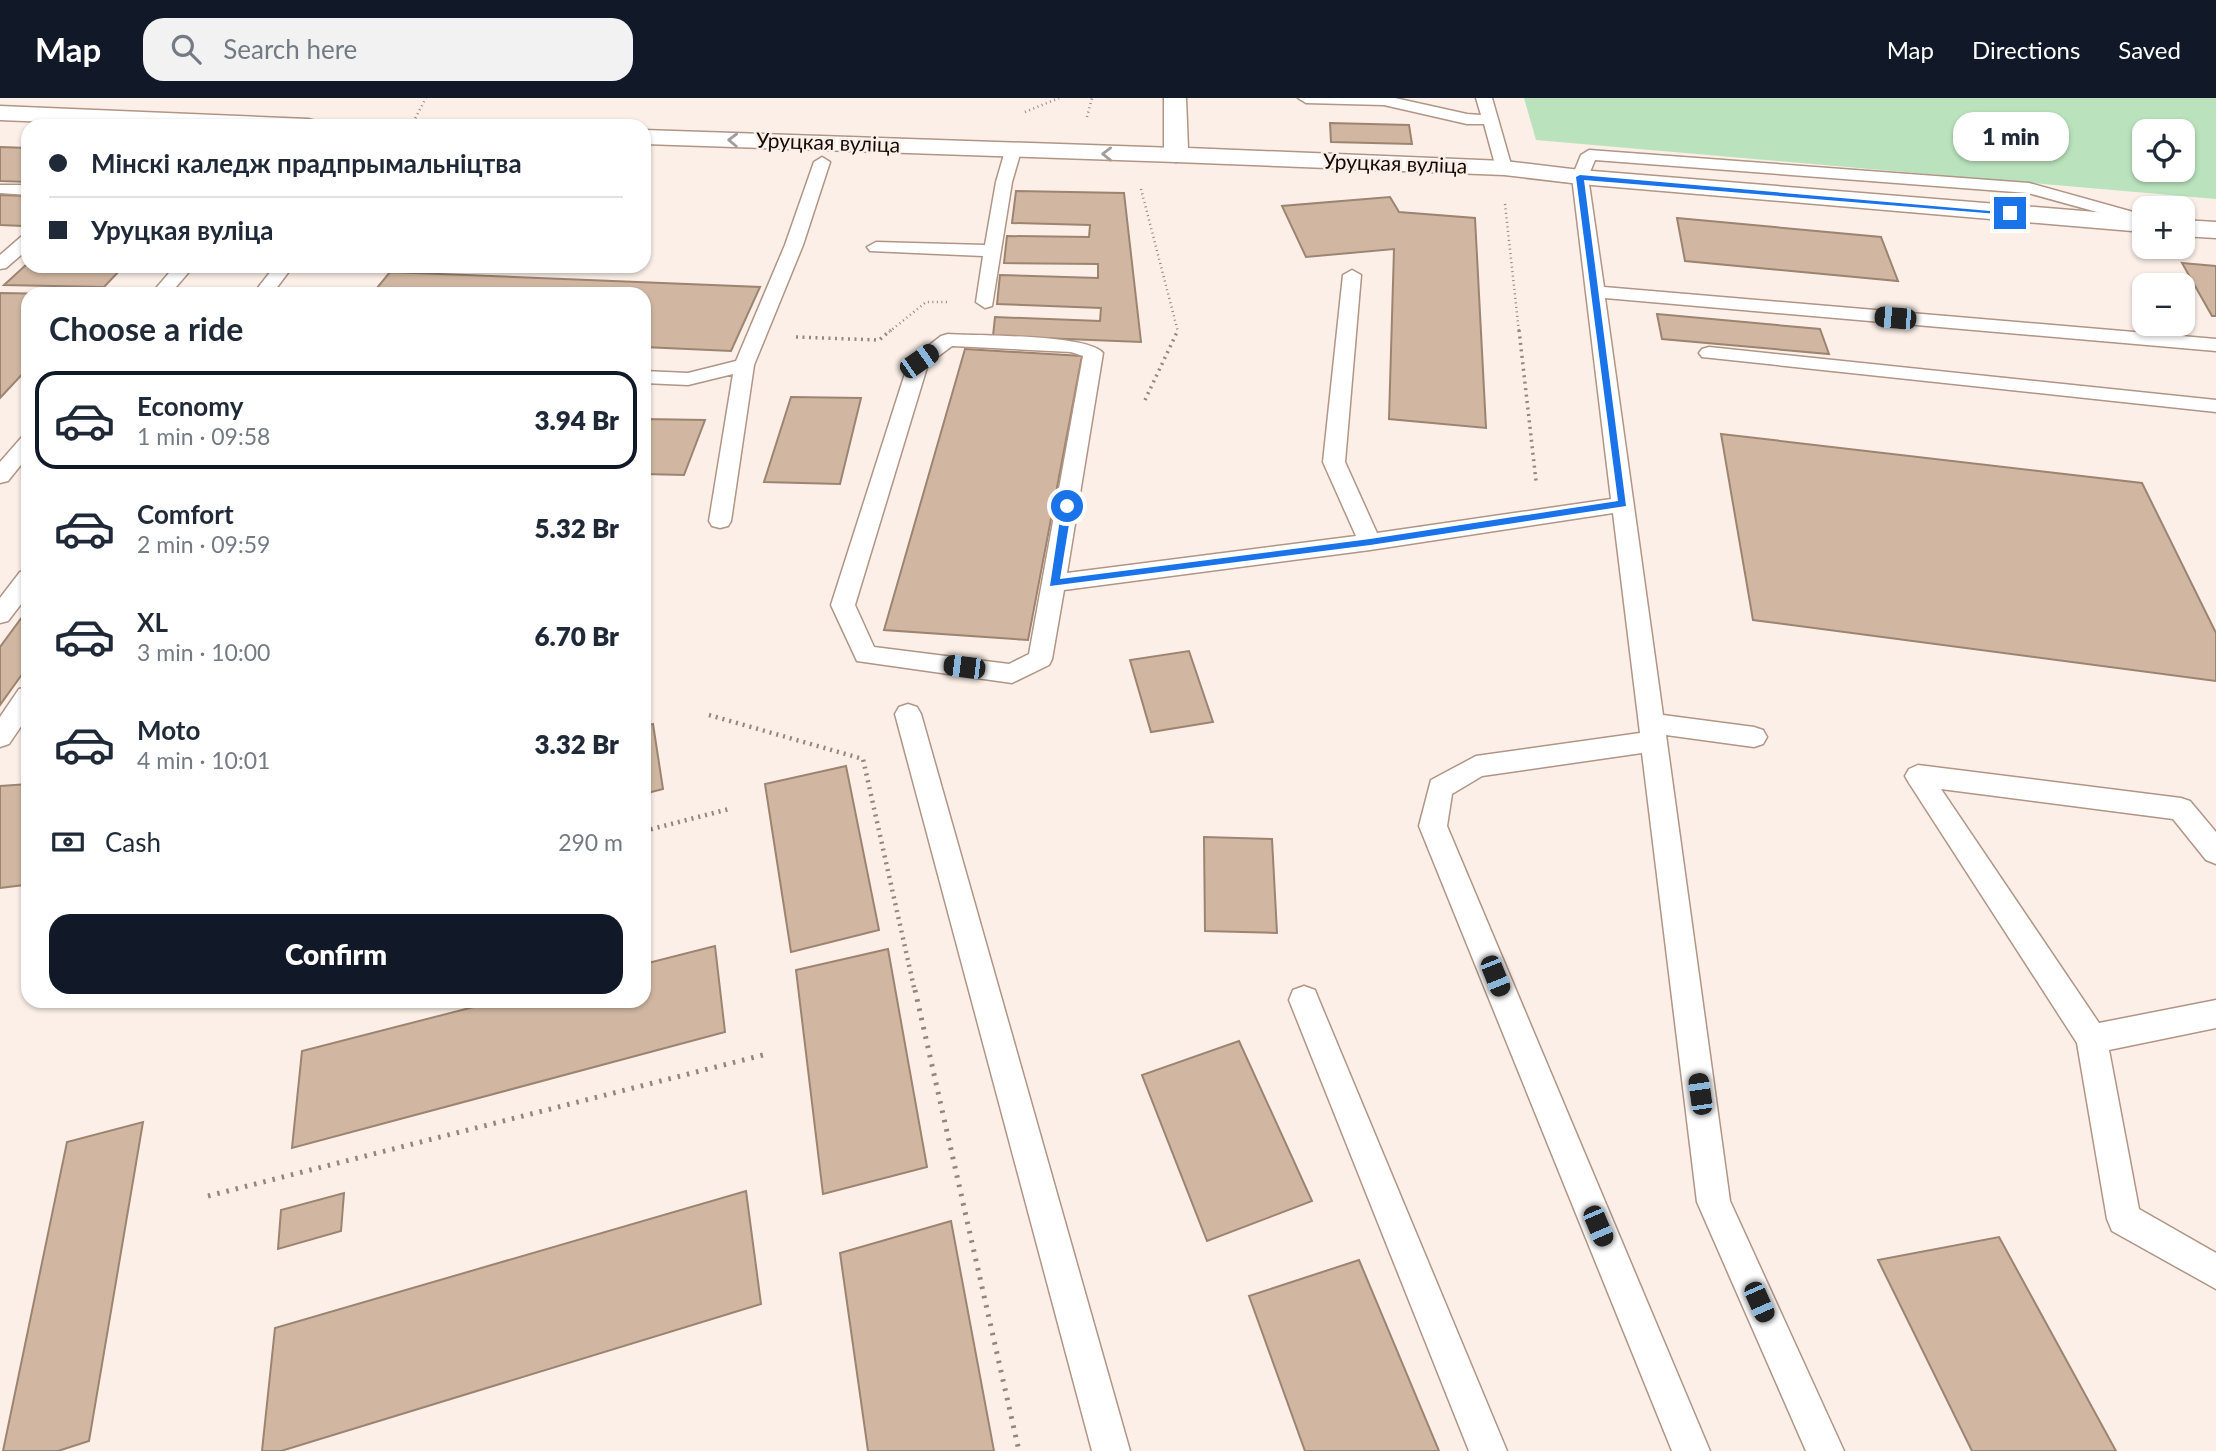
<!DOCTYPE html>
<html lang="en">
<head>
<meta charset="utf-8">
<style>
  :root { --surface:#fff; --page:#f2f2f3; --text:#1f2937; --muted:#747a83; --line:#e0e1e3; --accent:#111827 }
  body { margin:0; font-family:Lato,sans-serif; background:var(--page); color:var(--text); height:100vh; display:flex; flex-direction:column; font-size:26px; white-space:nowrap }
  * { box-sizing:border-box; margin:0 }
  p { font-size:23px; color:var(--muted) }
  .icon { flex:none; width:38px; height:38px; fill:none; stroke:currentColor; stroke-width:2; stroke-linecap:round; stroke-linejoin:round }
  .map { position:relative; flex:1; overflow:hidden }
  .sheet { position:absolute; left:21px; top:189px; width:630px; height:721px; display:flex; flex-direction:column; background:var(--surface); border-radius:21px; box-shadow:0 2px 5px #0004 }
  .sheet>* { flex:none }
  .guide { position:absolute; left:21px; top:21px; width:630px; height:154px; border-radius:21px; box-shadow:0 2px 5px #0004; display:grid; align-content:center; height:154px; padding:0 28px; background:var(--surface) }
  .controls { position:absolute; left:2132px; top:21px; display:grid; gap:14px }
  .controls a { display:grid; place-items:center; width:63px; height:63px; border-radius:14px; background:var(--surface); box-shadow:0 2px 5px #0004; font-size:35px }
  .end { position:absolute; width:32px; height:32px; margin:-16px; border:9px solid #1a73e8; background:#fff; box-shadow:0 0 0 4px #fff }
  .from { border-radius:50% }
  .bubble { position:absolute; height:49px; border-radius:21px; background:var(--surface); box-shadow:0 2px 5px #0004; font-size:23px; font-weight:800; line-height:49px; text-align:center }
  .car { position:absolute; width:21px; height:42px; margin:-21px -10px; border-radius:9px; box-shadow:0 0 5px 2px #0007; background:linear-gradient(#222 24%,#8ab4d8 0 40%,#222 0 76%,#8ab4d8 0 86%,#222 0) }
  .guide b { display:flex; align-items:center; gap:24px; height:66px; font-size:26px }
  .guide b+b { border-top:2px solid var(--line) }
  .guide i { width:18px; height:18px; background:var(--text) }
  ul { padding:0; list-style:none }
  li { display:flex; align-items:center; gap:21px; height:98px; margin:0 14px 10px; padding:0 14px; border:4px solid transparent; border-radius:21px }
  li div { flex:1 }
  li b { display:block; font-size:26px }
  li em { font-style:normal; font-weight:800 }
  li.current { border-color:var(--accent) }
  li>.icon { width:63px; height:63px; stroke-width:1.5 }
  h2 { padding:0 28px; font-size:32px; line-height:84px }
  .pay { display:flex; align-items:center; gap:18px; height:77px; padding:0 28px; font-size:26px }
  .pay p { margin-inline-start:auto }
  .action { display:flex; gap:14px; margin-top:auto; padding:14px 28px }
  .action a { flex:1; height:80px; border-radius:21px; background:var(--accent); color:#fff; font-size:28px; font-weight:800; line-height:80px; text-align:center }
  header { display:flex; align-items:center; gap:42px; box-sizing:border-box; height:98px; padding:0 35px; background:var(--accent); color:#fff }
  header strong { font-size:33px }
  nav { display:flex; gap:38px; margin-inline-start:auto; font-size:24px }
  .search { width:490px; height:63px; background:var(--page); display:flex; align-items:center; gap:18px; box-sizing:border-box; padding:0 24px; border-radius:21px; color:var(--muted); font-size:26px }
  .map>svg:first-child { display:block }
  .green { fill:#bae3bd; fill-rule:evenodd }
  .building { fill:#d1b7a2; stroke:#9c8470; stroke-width:2 }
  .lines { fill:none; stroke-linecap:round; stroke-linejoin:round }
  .lane-casing { stroke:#b19585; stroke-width:3 }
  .street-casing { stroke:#b19585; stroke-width:3 }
  .secondary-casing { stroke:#b19585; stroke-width:3 }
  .path-far3 { stroke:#918681; stroke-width:2.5; stroke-dasharray:1 3.5; stroke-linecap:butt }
  .path-far2 { stroke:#918681; stroke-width:3.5; stroke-dasharray:2 4.5; stroke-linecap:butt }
  .path-far1 { stroke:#918681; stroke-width:4.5; stroke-dasharray:2 5; stroke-linecap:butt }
  .path { stroke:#918681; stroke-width:5; stroke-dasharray:2.5 7; stroke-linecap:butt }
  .lane { fill:#fff; fill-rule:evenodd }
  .street { fill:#fff; fill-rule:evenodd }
  .secondary { fill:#fff; fill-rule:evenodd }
  .oneway { stroke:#a19d9b }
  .route { fill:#1a73e8 }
  .labels { text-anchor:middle; stroke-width:5; stroke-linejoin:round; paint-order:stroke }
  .far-street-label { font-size:21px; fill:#140a06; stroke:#fbefe8 }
</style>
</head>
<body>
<header>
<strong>Map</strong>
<div class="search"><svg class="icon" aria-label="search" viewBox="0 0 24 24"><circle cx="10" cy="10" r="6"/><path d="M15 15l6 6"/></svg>Search here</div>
<nav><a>Map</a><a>Directions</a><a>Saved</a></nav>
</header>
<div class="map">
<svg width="2216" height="1353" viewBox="0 0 2216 1353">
  <rect width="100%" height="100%" fill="#fbefe8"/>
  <path class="green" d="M1524,0H2216V101L1536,42ZM2144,33H2182V72H2144Z"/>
  <path class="building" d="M1330,25L1409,27L1412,46L1331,44Z
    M0,49L28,50V84L0,83Z
    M1016,93L1124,95L1141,244L993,238L995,219L1100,223L1101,210L997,206L1000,177L1098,180V166L1004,165L1007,138L1089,139L1090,127L1012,125Z
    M0,97L28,98V124L23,128L0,127Z
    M1390,99L1399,114L1475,120L1486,330L1389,321L1394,151L1306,159L1282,108Z
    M1677,120L1881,139L1898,183L1685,163Z
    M28,165V168H124L104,189L4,187Z
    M2182,165L2216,168V218H2212Z
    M390,174L760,189L731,253L644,249V196H372Z
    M0,195L60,196H28V270L0,300Z
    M1657,216L1820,231L1829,256L1662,241Z
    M965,251L1082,258L1028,542L884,532Z
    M791,299L861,300L840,386L764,384Z
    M644,321L705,322L684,377L644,376Z
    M1721,336L2142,385L2216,535V583L1753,522Z
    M28,511V568L0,607V549Z
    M1189,553L1213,624L1151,634L1130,562Z
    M653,626L663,691L644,696V628Z
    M846,668L879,832L791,854L765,686Z
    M28,686V778L24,787L0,790V688Z
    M1204,739L1272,741L1277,835L1205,833Z
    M715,848L725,934L292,1050L302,953L497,903H644V866Z
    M888,851L927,1069L823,1096L796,872Z
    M1239,943L1312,1103L1207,1143L1142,977Z
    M143,1024L89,1343L58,1353H3L67,1044Z
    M746,1093L761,1206L281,1353H262L275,1230Z
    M344,1095L341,1133L278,1151L281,1112Z
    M951,1123L994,1353H868L840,1155Z
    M1999,1139L2116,1353H1972L1878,1162Z
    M1359,1162L1439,1353H1305L1249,1198Z"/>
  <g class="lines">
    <g class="lane-casing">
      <path id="lane" d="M1298,0H1395L1467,16L1481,17L1476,0H1492L1512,70L1504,75L1496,70L1484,26H1467L1384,7L1306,5Z
        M1013,48L1021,53L1012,84L992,208L985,210L976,204L983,158L870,153L867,149L876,144L985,147L996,84L1005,53Z
        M1589,52L2029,85L2144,117V127L2028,95L1595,62L1588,79L1604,189L2216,241V253L1605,200L1663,617L1754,629L1763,632L1767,639L1763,646L1754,649L1666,637L1730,1103L1844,1353H1806L1697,1104L1642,655L1482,678L1452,696L1447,728L1710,1353H1672L1419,728L1431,682L1476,658L1640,635L1613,415L1370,452L1064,492L1052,561L1049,567L1012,585L857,563L831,507L909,263L941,238L948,236C976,238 1088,236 1103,255L1067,475L1356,438L1323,364L1343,177L1352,172L1361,177L1345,364L1377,435L1611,401L1572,79L1581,57ZM952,248L1071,254L1083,258L1029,556L1009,566L874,549L855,507L928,266Z
        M822,59L830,64L803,147L754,267L731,423L728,428L720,430L712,428L709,423L733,276L688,287L644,285V273L688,275L736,263L785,147L814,64Z
        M0,87H28V97L0,95Z
        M28,137V151L6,170L0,171V157L22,138Z
        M175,168H194L170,196H151Z
        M275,168H293L272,196H253Z
        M1709,249L2216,302V314L1702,259L1699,255L1702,251Z
        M28,338V358L8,383L0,385V364L21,340Z
        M28,472V497L8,523L0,525V500L20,474Z
        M28,589V618L9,646L0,649V619L19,591Z
        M908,606L917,609L921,616L1130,1353H1092L895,616L899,609Z
        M1918,667L2181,700L2190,703L2216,734V766L2206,762L2173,721L1941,691L2099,925L2216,902V930L2109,952L2139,1111L2216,1155V1191L2112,1133L2107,1121L2077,945L1909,685L1905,678L1909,671Z
        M1304,888L1315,892L1319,902L1507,1353H1469L1289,902L1293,892Z"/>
    </g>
    <g class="street-casing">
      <path id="street" d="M0,8L308,21L316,23L319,28H147L0,22Z
        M644,32L1176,50L1184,52L1188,57L1184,62L1176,64L644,46Z"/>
    </g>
    <g class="secondary-casing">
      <path id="secondary" d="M1164,0H1186L1188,50L1504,63L1580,72L2144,118V134L1580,86L1504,77L1176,64L1168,62L1164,57Z
        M2182,122L2216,124V140L2182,138Z"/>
    </g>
    <path class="path-far3" d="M1025,14L1059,0
      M1087,19L1092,0
      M411,28L426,0
      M1141,91L1178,234
      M1505,106L1519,234
      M889,234L926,204H949"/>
    <path class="path-far2" d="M1519,232L1536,383
      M796,239L879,242L891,232
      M1145,302L1178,232"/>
    <path class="path-far1" d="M709,617L863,661L915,894
      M644,733L729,711"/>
    <path class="path" d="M915,892L1019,1353
      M208,1098L767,956"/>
    <use href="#lane" class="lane"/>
    <use href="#street" class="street"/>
    <use href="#secondary" class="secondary"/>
  </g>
  <defs><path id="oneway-chevron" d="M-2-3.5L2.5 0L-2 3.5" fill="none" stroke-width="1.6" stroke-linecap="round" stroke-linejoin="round" transform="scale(1.75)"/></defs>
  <g class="oneway">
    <use href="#oneway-chevron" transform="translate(733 42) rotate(-178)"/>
    <use href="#oneway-chevron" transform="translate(1107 56) rotate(-179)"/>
  </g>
  <path class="route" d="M1580,77L2013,115L2010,117L1584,82L1626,408L1370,447L1050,488L1062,408L1067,405L1072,408L1060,481L1370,441L1618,403L1576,79Z"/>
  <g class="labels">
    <g class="far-street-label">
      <text transform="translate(828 45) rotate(2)" y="7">Уруцкая вуліца</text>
      <text transform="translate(1395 66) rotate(2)" y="7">Уруцкая вуліца</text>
    </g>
  </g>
</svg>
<div class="controls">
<a><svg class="icon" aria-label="locate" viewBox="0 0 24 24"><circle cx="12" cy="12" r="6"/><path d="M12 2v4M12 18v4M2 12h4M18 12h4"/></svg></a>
<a>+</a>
<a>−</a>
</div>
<i class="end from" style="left:1067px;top:408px"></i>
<i class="end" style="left:2010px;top:115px"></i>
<div class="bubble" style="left:1953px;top:14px;width:116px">1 min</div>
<i class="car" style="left:1895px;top:220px;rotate:275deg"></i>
<i class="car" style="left:919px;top:263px;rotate:55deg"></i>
<i class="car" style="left:964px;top:569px;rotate:277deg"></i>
<i class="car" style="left:1495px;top:878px;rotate:158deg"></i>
<i class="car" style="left:1700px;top:996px;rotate:352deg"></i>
<i class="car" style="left:1598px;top:1128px;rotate:157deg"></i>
<i class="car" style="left:1759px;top:1204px;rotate:156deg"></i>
<div class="guide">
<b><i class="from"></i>Мінскі каледж прадпрымальніцтва</b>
<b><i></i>Уруцкая вуліца</b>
</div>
<section class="sheet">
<h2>Choose a ride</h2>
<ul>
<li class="current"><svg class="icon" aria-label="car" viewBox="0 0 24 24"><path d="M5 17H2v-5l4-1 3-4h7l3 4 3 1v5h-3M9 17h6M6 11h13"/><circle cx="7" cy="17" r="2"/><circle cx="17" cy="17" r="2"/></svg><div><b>Economy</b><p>1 min · 09:58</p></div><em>3.94 Br</em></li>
<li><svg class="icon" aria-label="car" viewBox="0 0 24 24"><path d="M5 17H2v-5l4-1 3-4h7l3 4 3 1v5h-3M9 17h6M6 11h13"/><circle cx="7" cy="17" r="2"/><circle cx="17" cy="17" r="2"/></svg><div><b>Comfort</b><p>2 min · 09:59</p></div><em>5.32 Br</em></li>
<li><svg class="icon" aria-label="car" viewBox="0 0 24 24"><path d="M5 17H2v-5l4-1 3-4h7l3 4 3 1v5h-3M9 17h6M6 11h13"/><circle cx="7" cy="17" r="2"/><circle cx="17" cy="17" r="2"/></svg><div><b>XL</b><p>3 min · 10:00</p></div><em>6.70 Br</em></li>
<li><svg class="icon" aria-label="car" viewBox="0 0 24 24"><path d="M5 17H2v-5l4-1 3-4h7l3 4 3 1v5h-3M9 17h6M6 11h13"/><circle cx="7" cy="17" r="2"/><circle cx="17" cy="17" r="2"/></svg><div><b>Moto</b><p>4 min · 10:01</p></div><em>3.32 Br</em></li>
</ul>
<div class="pay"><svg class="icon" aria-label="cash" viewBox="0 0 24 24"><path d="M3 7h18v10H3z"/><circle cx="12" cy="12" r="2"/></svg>Cash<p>290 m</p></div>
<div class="action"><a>Confirm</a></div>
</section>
</div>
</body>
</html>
